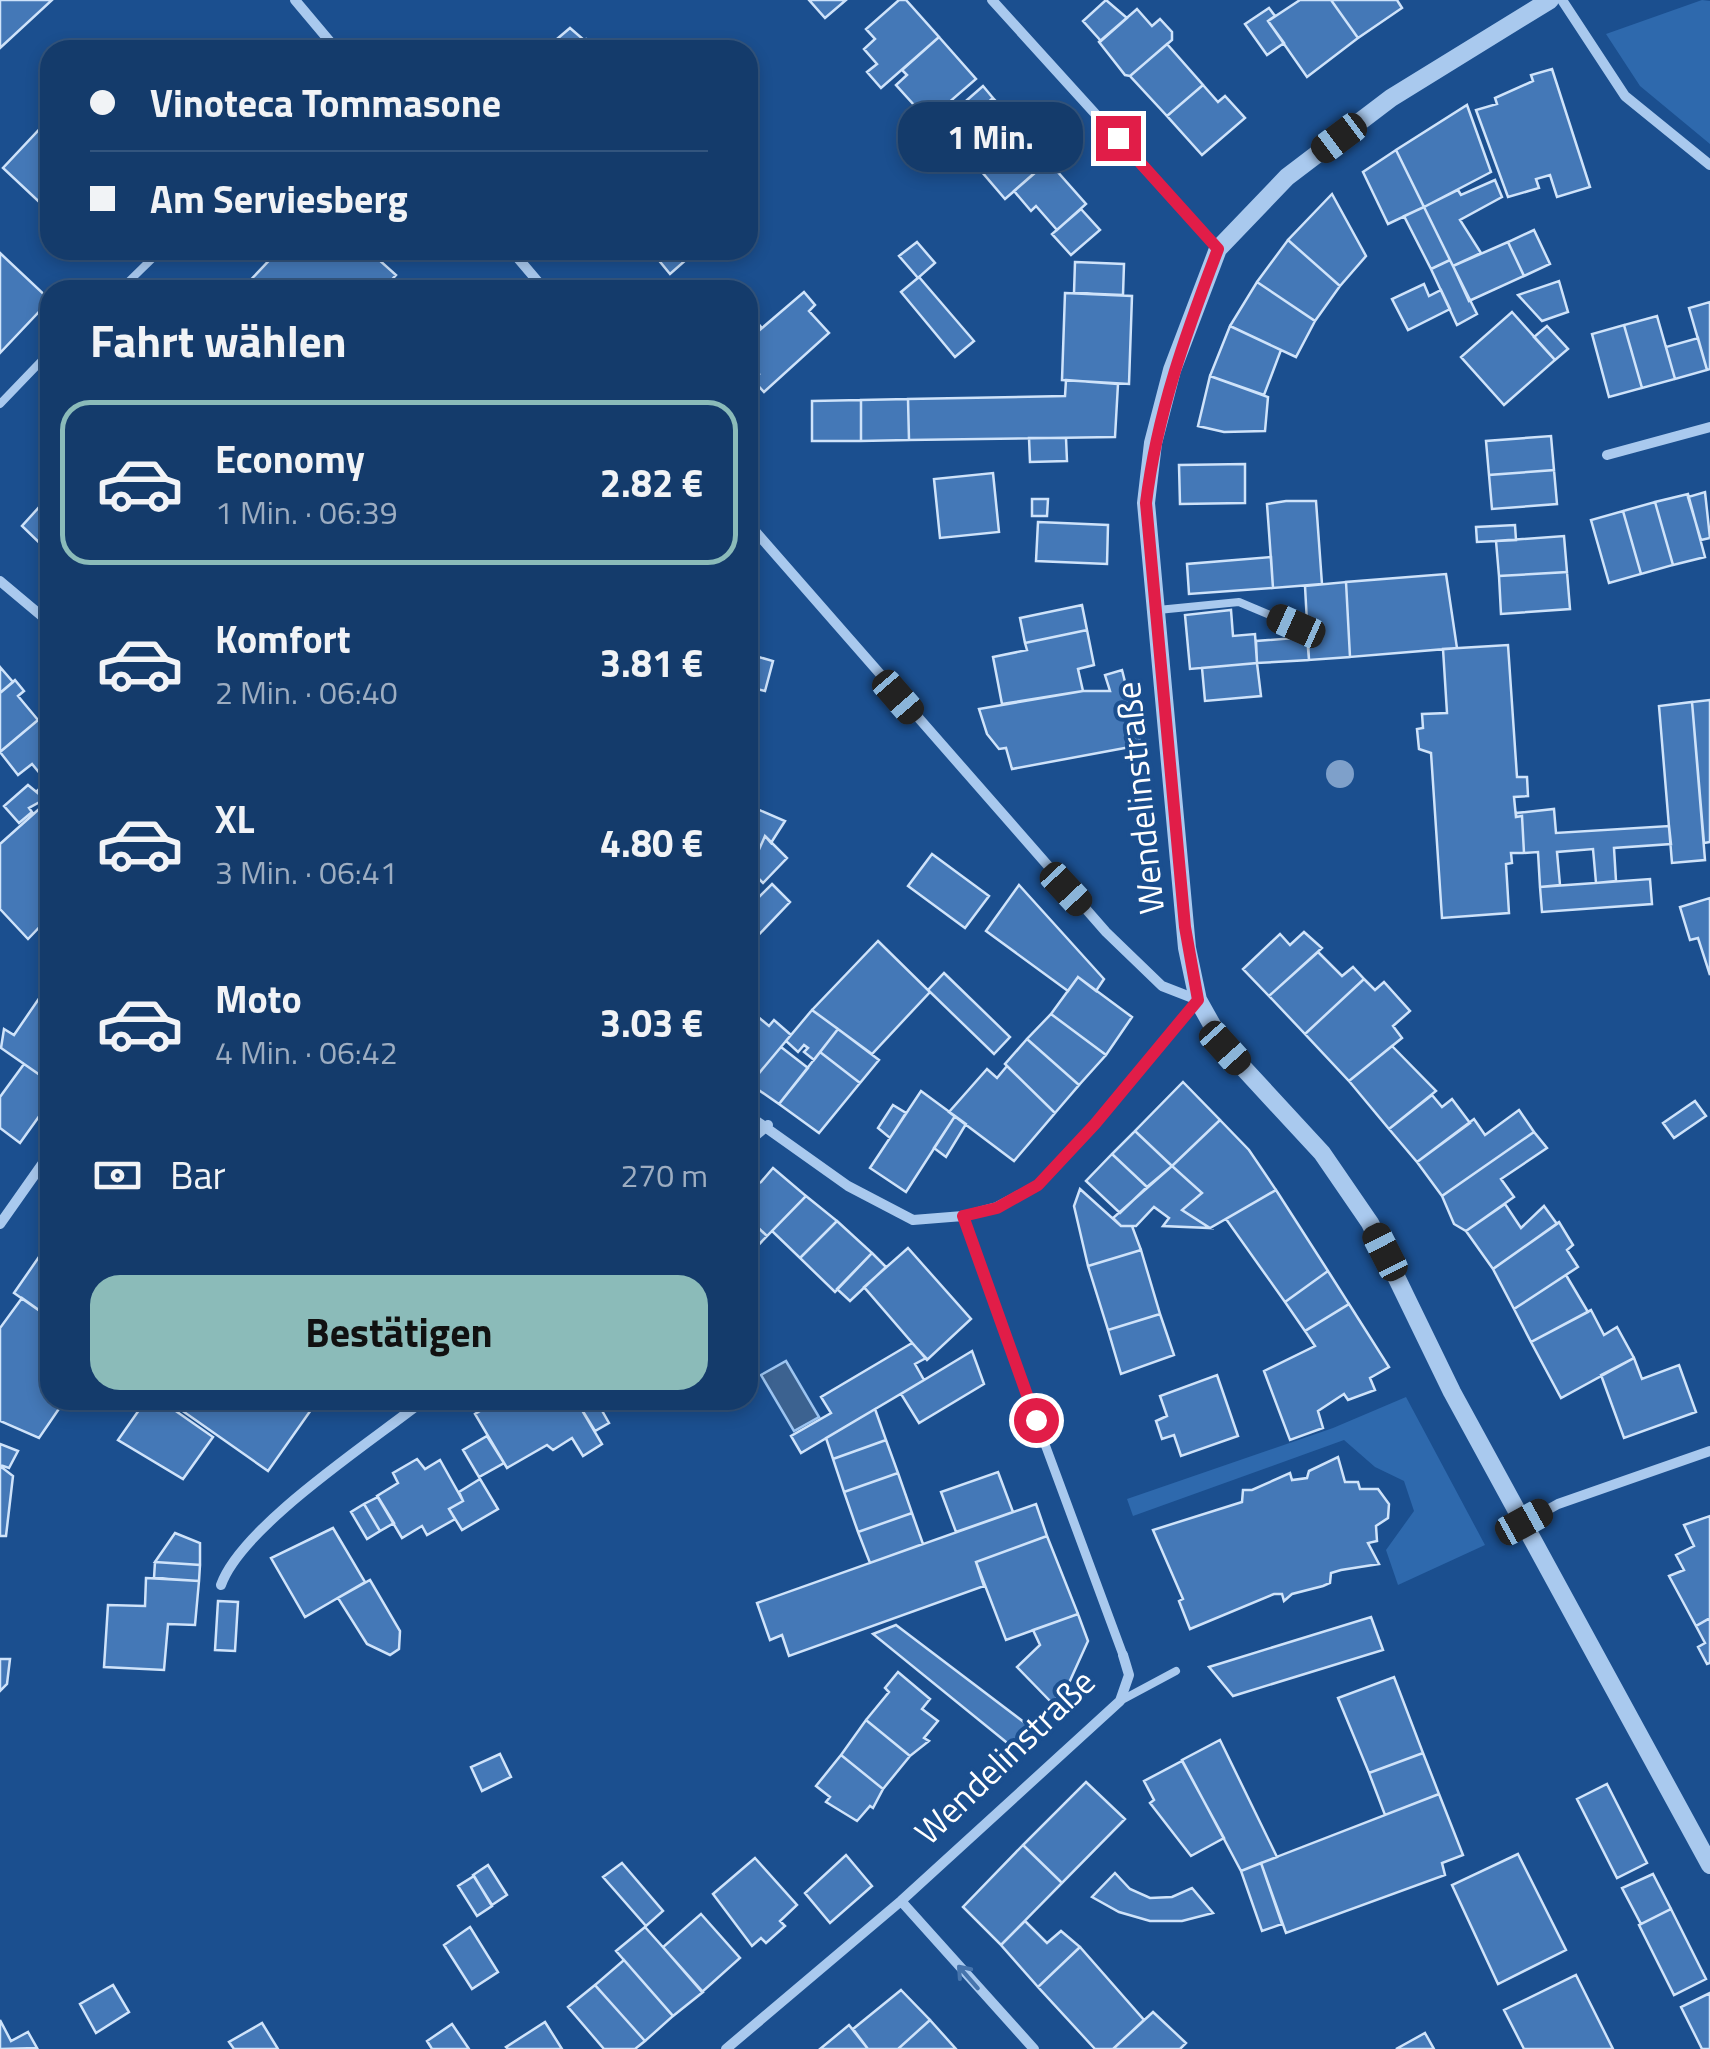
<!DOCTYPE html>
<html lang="de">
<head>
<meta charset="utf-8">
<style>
  :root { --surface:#143b6b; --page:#1d4271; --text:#f1f3f6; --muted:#9dadc1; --line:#33557e; --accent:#8bbbb9 }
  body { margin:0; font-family:"Titillium Web",sans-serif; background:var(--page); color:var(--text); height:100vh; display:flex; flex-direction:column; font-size:38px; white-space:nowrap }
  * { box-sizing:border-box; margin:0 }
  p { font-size:32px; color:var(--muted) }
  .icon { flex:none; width:55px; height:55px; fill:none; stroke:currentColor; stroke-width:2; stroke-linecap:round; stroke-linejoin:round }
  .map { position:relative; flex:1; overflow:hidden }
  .details { position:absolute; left:40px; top:280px; width:718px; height:1130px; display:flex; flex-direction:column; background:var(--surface); border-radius:30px; box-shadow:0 5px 15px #0003,0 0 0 2px var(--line) }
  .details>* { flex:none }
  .top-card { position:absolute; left:40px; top:40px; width:718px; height:220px; border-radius:30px; box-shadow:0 5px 15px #0003,0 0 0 2px var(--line); display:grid; align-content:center; height:220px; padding:0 50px; background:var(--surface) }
  .end { position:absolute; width:45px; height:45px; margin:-22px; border:12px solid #e11d48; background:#fff; box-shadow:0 0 0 5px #fff }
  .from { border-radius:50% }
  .bubble { position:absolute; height:70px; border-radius:30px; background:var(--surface); box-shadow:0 5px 15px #0003,0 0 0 2px var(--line); font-size:32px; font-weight:700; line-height:70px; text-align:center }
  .car { position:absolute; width:30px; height:60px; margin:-30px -15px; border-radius:12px; box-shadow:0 0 8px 2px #0007; background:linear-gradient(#222 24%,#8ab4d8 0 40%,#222 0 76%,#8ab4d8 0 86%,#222 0) }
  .top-card b { display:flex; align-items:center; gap:35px; height:95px; font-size:38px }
  .top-card b+b { border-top:2px solid var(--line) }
  .top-card i { width:25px; height:25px; background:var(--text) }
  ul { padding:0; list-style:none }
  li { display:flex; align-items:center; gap:30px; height:165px; margin:0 20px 15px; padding:0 30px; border:5px solid transparent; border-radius:30px }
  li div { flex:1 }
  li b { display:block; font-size:38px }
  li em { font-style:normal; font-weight:700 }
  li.selected { border-color:var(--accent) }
  li>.icon { width:90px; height:90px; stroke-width:1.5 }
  h2 { padding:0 50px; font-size:45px; line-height:120px }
  .pay { display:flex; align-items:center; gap:25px; height:110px; padding:0 50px; font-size:38px }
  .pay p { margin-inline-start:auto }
  .action { display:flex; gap:20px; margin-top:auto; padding:20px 50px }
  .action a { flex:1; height:115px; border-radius:30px; background:var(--accent); color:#111; font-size:40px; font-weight:700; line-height:115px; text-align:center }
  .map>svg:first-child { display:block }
  .green { fill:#2e69ad }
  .water { fill:#3c6290; stroke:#9cc4f0; stroke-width:2.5 }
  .building { fill:#4478b7; stroke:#cfe3fa; stroke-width:2.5 }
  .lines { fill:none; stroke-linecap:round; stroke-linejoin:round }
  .service { stroke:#a9c9ee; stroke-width:8 }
  .pedestrian { stroke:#a9c9ee; stroke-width:9 }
  .minor { stroke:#a9c9ee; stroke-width:10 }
  .tertiary { stroke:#a9c9ee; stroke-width:18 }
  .tree { fill:#7ea0ca }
  .oneway { stroke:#4674ac }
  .route { stroke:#e11d48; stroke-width:12 }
  .labels { text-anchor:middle; stroke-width:8; stroke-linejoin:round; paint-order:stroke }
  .street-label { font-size:35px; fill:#fff; stroke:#1b4f8f }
</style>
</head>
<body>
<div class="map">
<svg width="1710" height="2049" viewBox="0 0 1710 2049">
  <rect width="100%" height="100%" fill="#1b4f8f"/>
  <path class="green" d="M1702,0L1710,1V144L1640,86L1606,34Z
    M1406,1397L1485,1545L1398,1585L1386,1550L1414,1511L1404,1481L1375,1467L1344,1440L1133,1516L1127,1499L1333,1428Z"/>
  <path class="water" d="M786,1361L819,1417L794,1431L761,1375Z"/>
  <path class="building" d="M0,0H52L0,48Z
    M809,0H846L825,18Z
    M899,0H906L939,37L881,88L867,72L877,64L864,49L875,39L866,29Z
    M1106,0L1127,18L1101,41L1083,21Z
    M1300,0H1331L1358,38L1307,77L1268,21Z
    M1331,0H1397L1402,8L1358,38Z
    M1269,8L1275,16L1268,21L1284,43L1267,55L1245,24Z
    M1137,9L1152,26L1160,19L1172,32V40L1130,76L1125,75L1099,42Z
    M570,28L584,40L573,50H544Z
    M939,37L976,79L939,111L935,106L924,116L896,85L907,75L902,70Z
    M586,39L595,50H573L584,40Z
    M1167,44L1203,85L1167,116L1130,76Z
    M1552,69L1590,187L1557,197L1550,175L1536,179L1539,188L1508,197L1476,110L1497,104L1495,98L1533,81L1531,75Z
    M1203,85L1218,102L1225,96L1245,118L1202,155L1167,116Z
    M983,86L993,98L968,120L958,108Z
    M993,98L1005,111L976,136L964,123Z
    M1467,105L1491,172L1424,207L1396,150Z
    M1005,110L1050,160L1005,199L970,158L982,147L974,138Z
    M50,118V212L3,168Z
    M1396,150L1424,207L1388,224L1363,172Z
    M1048,161L1086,204L1057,230L1036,206L1031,211L1014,191Z
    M1495,180L1502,197L1460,220L1481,253L1453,266L1424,207L1458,190L1461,195Z
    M1332,194L1366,256L1340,286L1288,240Z
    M1424,207L1450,260L1431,269L1404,216Z
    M1081,209L1100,230L1071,255L1052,234Z
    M1534,230L1550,264L1524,276L1508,242Z
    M1288,240L1340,286L1315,321L1257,282Z
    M917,242L935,263L918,278L899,256Z
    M1508,242L1524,276L1469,301L1453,266Z
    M279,250H368L396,275L382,290H241Z
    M671,250H696V251L670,274L657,258Z
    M0,253L50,300L0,353Z
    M1450,260L1477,314L1457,325L1431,269Z
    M1075,262L1124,264L1123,295L1074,293Z
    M919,277L974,341L955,357L901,292Z
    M1559,281L1568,312L1542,321L1518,295Z
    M1257,282L1315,321L1296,357L1230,326Z
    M1424,284L1429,296L1441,290L1450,309L1408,330L1392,299Z
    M804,292L815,305L809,311L829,333L764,392L752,379L759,374L748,361V340Z
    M1065,293L1132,296L1129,384L1062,380Z
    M1710,302V369L1707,370L1689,308Z
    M1512,312L1555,360L1504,405L1461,357Z
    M750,314L761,327L748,340V317Z
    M1657,316L1675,379L1642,388L1624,325Z
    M1624,325L1642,388L1609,397L1592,334Z
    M1230,326L1281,350L1264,395L1210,376Z
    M1547,326L1568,349L1555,360L1534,337Z
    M1698,338L1707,370L1675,379L1666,347Z
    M1210,376L1268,397L1265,431L1224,432L1198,426Z
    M1066,380L1118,384L1115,437L909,440L908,399L1065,396Z
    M908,399L909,440L861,441V400Z
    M861,400V441H812V401Z
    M1551,436L1554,470L1489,475L1486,441Z
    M1029,438H1066L1067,461L1030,462Z
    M1245,464V503L1180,504L1179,465Z
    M1554,470L1557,504L1492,509L1489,475Z
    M993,473L999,532L940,538L934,479Z
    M1705,492L1710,538L1701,540L1688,497Z
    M1688,494L1705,557L1673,565L1655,502Z
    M50,495V553L22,526Z
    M1032,499H1048L1047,516H1032Z
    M1286,501H1316L1322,584L1273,588L1267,504Z
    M1655,502L1673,565L1641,574L1623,511Z
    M1623,511L1641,574L1609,583L1591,520Z
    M1038,522L1108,525L1107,564L1036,561Z
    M1515,525L1516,540L1477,542L1476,527Z
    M1564,536L1567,572L1499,576L1496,541Z
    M1271,557L1273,588L1189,594L1187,564Z
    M1567,572L1570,609L1501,614L1499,576Z
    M1446,574L1457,648L1350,657L1346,582Z
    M1346,582L1350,657L1309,660L1305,586Z
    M1082,605L1087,630L1025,643L1020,618Z
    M1231,610L1233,636L1255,634L1257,663L1190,669L1185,615Z
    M1087,630L1094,665L1078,669L1083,691L1002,704L993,657L1027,650L1025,643Z
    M1307,637L1309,660L1257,663L1256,641Z
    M1508,645L1517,777H1527L1528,796L1514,797L1516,817L1522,816L1524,853H1511L1512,863L1506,864L1509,913L1442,918L1431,753L1419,749L1417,729L1423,728L1422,714L1447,713L1443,649Z
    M748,654L773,661L765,691L757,689L748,724Z
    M1257,663L1261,696L1205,701L1202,668Z
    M0,667L13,682L0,693Z
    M1122,670L1141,745L1012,769L1006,748L999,749L987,734L979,709L1083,691H1110L1105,675Z
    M15,680L24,691L18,696L38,720L0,752V693Z
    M1710,700V842L1704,843L1692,702Z
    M1692,702L1705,860L1672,863L1659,706Z
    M50,710V799L48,801L37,791L47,782L32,764L18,775L0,752Z
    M28,785L45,799L29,808L32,812L19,823L4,806Z
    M48,801L50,916L28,939L0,909V844Z
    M750,806L785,821L771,843L765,836L750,870Z
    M1554,809L1556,833L1669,826L1671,844L1614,848L1616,881L1596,883L1593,849L1557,852L1560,885L1540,887L1538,852L1524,853L1522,816L1516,817V813Z
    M765,836L787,858L763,883L750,870Z
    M932,854L989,896L965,928L908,886Z
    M1650,879L1652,904L1542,912L1540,887Z
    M772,884L790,902L748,946V908Z
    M1019,885L1104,979L1096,991L1078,977L1068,991L986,931Z
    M1710,898V975L1698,938L1690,940L1680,907Z
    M1304,932L1322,948L1269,996L1243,969L1280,934L1290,945Z
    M878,941L930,992L872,1054L812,1010Z
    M1318,952L1342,976L1353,967L1364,979L1305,1034L1269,996Z
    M944,973L1010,1037L994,1054L928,990Z
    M1078,977L1132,1017L1106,1055L1051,1014Z
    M1364,979L1375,990L1384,982L1410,1011L1393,1026L1402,1038L1349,1081L1305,1034Z
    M50,983V1004L40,997Z
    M40,997L50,1004V1082L1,1048L4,1029L14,1035Z
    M812,1010L838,1029L814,1060L804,1052L808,1048L804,1045L798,1052L786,1041Z
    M751,1011L769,1026L774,1020L791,1035L750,1084Z
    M1051,1014L1106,1055L1079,1085L1027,1039Z
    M838,1029L879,1060L860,1083L820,1052Z
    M1027,1039L1079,1085L1055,1113L1005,1064Z
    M1392,1046L1436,1091L1389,1129L1349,1081Z
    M781,1047L808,1068L779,1104L750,1084Z
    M820,1052L860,1083L819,1133L779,1104Z
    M24,1064L50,1082V1101L20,1143L0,1128V1097Z
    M1007,1066L1055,1113L1014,1161L949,1112L987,1069L997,1078Z
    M1183,1082L1220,1120L1172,1166L1135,1131Z
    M921,1091L955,1116L906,1192L870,1168Z
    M1432,1095L1442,1107L1452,1099L1470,1123L1417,1162L1389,1129Z
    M1695,1101L1706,1116L1674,1138L1663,1123Z
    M893,1105L906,1113L890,1138L878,1128Z
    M1519,1110L1534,1132L1442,1196L1417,1162L1474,1119L1485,1135Z
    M955,1116L966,1124L946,1157L934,1148Z
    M1220,1120L1249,1150L1276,1190L1210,1228L1182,1210L1202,1193L1172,1166Z
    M1135,1131L1172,1166L1147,1187L1112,1154Z
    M1534,1132L1547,1148L1501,1179L1514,1197L1466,1231L1454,1224L1442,1196Z
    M1112,1154L1147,1187L1120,1213L1086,1181Z
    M1172,1166L1202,1193L1182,1210L1210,1228L1163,1226L1169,1218L1154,1207L1136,1226H1121L1113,1218Z
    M773,1168L806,1196L767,1236L748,1218V1189L761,1182Z
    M1080,1189L1121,1226H1132L1141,1250L1088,1266L1074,1206Z
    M1276,1190L1328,1271L1285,1302L1226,1219Z
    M806,1196L837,1221L800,1258L772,1231Z
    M1505,1204L1521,1228L1544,1206L1557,1224L1493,1269L1466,1231Z
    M750,1220L767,1236L748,1256V1222Z
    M837,1221L872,1253L835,1292L800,1258Z
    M1559,1222L1573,1245L1567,1250L1578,1267L1514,1309L1493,1269Z
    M50,1241V1318L14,1293Z
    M908,1248L971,1319L927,1360L864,1287Z
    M1141,1250L1160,1314L1108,1330L1088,1266Z
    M872,1253L886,1267L850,1301L837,1289Z
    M1328,1271L1349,1304L1305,1331L1285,1302Z
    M1566,1275L1588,1312L1531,1342L1514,1309Z
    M22,1298L50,1318V1400H65L39,1438L0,1421V1328Z
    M1349,1304L1389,1367L1370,1378L1375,1390L1348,1400L1344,1394L1318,1411L1323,1428L1290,1440L1264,1371L1315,1346L1305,1331Z
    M1591,1310L1604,1335L1617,1327L1634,1358L1561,1398L1531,1342Z
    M1160,1314L1174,1355L1121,1374L1108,1330Z
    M912,1343L926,1358L915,1364L924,1380L801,1453L791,1436L831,1413L821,1397Z
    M972,1351L984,1384L919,1423L901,1394Z
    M1634,1358L1642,1379L1679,1365L1696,1412L1624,1438L1601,1375Z
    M1217,1375L1238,1436L1181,1456L1174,1435L1162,1439L1156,1421L1167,1416L1160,1396Z
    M146,1400H160L213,1437L183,1479L118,1440Z
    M167,1400H318L268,1471Z
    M498,1400H576L602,1444L583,1456L572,1438L553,1450L547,1445L507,1468L475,1414Z
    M576,1400H596L609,1423L595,1431Z
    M875,1409L886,1440L833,1459L826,1438Z
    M487,1436L504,1463L479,1477L463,1450Z
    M886,1440L898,1473L844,1492L833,1459Z
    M0,1444L18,1451L9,1468L0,1465Z
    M1338,1457L1345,1482H1358L1360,1489H1378L1389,1504L1388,1518L1376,1526L1377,1541L1368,1543L1379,1564L1341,1570L1331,1573L1330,1583L1323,1586L1292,1594L1284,1601L1282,1594H1274L1190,1629L1179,1601L1183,1599L1153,1530L1242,1502L1243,1490H1252L1290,1473L1292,1480L1307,1478L1309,1471Z
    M417,1459L425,1469L440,1460L463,1501L449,1509L455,1519L427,1535L422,1526L402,1538L377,1496L398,1483L393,1473Z
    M0,1466L13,1476L6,1536H0Z
    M998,1472L1013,1512L956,1532L941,1492Z
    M898,1473L912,1513L858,1532L844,1492Z
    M480,1479L498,1509L462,1530L449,1509L463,1501L459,1492Z
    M378,1497L394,1523L380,1531L364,1504Z
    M364,1504L380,1531L367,1539L351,1512Z
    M1036,1504L1047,1536L976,1562L984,1586L789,1656L782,1635L770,1640L757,1603Z
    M912,1513L923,1544L870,1563L858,1532Z
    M1710,1516V1618L1696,1626L1669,1576L1684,1570L1676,1555L1694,1546L1684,1525Z
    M333,1528L365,1582L305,1617L271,1558Z
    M175,1533L200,1543V1565L155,1562Z
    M1047,1536L1078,1614L1006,1640L976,1562Z
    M155,1562L200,1565L199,1581L154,1578Z
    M146,1578L199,1581L195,1625L168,1624L164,1670L104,1667L108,1605L145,1606Z
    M370,1580L400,1631L399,1649L390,1655L367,1644L338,1598Z
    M218,1601L238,1602L235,1651L215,1650Z
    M1078,1614L1088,1641L1068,1685L1052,1703L1017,1667L1040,1645L1033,1630Z
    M1371,1617L1383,1650L1233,1696L1209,1667Z
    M1710,1618V1663L1707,1664L1698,1647L1705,1643L1696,1626Z
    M896,1625L1029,1726L1011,1746L873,1634Z
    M0,1659H10L7,1684L0,1691Z
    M898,1672L930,1699L922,1709L938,1721L924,1738L929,1741L910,1756L866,1720L889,1692L885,1688Z
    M1394,1677L1423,1753L1369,1773L1338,1698Z
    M866,1720L910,1756L883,1789L841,1755Z
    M1220,1740L1277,1857L1241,1871L1182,1760Z
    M1423,1753L1439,1794L1385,1815L1369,1773Z
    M500,1754L511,1777L482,1791L471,1767Z
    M841,1755L883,1789L873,1808L870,1806L857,1821L826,1802L830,1797L816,1786Z
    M1182,1761L1224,1838L1191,1856L1150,1803L1154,1800L1144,1781Z
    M1086,1782L1125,1819L1062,1883L1023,1845Z
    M1607,1784L1647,1863L1617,1878L1577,1799Z
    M1439,1794L1463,1855L1442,1863L1445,1875L1286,1933L1261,1863Z
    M1023,1845L1062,1883L1001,1945L963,1907Z
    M1518,1854L1566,1950L1498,1984L1452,1885Z
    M846,1855L872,1886L830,1923L805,1893Z
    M755,1858L797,1905L780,1921L785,1926L766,1943L761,1938L752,1946L713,1894Z
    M622,1863L663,1911L646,1926L603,1877Z
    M1261,1863L1282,1924L1262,1931L1241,1871Z
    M488,1865L507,1895L492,1905L473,1875Z
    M1115,1873L1130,1889L1150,1898L1172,1897L1192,1888L1213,1913L1182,1921H1150L1119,1912L1092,1897Z
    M1653,1874L1671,1909L1641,1924L1622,1888Z
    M474,1876L492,1906L477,1916L458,1886Z
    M1671,1909L1706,1979L1674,1995L1639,1925Z
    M701,1914L740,1958L702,1992L663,1947Z
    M1025,1921L1047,1943L1061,1931L1080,1947L1038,1987L1001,1945Z
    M470,1927L498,1972L472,1989L444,1945Z
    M645,1927L703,1992L673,2016L616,1951Z
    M1080,1947L1144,2020L1113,2049H1095L1038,1987Z
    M624,1960L673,2016L645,2041L595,1985Z
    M1576,1975L1613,2049H1524L1504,2010Z
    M113,1985L129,2012L96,2033L80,2004Z
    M595,1985L645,2041L635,2049H604L568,2007Z
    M901,1990L930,2020L898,2049H868L853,2029Z
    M1710,1993V2049H1702L1681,2007Z
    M1153,2012L1186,2043L1180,2049H1113Z
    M0,2020L11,2041L28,2032L37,2048L0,2049Z
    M930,2020L956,2049H898Z
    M545,2022L562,2049H508L506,2047Z
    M262,2023L278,2049H234L229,2042Z
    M452,2024L469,2049H432L427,2041Z
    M849,2025L868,2049H820Z
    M1425,2033L1434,2049H1396Z"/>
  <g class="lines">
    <path class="service" d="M120,290L161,250
      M0,404L50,352
      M1158,610L1239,602L1296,626
      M1120,1701L1176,1671"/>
    <path class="pedestrian" d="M1036,1420L1123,1655"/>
    <path class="minor" d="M295,0L337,50
      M992,0L1218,249
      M1562,0L1625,96L1710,165
      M511,250L545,290
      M1607,455L1710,427
      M748,523L1106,932L1162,986L1198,1000L1095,1124L1038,1185L997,1207L963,1216L913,1220L848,1186L748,1115
      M0,581L50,623
      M748,1142L768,1125
      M963,1216L1036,1420
      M0,1224L50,1153
      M1524,1523L1558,1504L1710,1451
      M221,1585C242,1526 371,1442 424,1400
      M901,1901L1034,2049
      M726,2049L901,1901L1120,1701L1129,1675L1123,1655"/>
    <path class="tertiary" d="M1550,0L1391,98L1287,177L1218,249L1172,370L1153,443L1146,503L1187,948L1198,1000L1225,1048L1322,1153L1370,1223L1452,1392L1710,1865"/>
  </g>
  <circle class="tree" cx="1340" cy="774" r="14"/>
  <defs><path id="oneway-shaft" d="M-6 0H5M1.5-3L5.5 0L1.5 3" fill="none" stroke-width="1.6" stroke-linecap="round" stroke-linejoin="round" transform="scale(2.5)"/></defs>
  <use class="oneway" href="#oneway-shaft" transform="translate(968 1977) rotate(-131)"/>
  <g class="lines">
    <path class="route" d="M1036,1420L963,1216L997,1208L1038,1185L1095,1124L1198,1000L1185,927L1146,503C1157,413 1186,333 1218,249L1118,138"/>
  </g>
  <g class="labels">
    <g class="street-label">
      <text transform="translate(1140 798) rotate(-96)" y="12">Wendelinstraße</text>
      <text transform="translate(1005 1757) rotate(-44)" y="12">Wendelinstraße</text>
    </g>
  </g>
</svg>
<i class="end from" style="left:1036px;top:1420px"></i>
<i class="end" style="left:1118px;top:138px"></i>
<div class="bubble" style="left:898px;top:102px;width:185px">1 Min.</div>
<i class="car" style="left:1339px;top:138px;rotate:233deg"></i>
<i class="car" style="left:1296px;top:626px;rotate:294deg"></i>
<i class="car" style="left:898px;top:697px;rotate:139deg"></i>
<i class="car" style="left:1066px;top:889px;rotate:137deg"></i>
<i class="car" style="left:1225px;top:1048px;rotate:138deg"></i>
<i class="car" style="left:1385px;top:1252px;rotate:333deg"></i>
<i class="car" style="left:1524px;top:1522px;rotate:61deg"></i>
<div class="top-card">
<b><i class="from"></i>Vinoteca Tommasone</b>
<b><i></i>Am Serviesberg</b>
</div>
<section class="details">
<h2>Fahrt wählen</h2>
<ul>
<li class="selected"><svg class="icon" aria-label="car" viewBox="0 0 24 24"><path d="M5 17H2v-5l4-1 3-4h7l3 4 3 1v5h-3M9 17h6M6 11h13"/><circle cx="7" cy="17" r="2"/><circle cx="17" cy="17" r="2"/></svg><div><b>Economy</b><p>1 Min. · 06:39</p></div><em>2.82 €</em></li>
<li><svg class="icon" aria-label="car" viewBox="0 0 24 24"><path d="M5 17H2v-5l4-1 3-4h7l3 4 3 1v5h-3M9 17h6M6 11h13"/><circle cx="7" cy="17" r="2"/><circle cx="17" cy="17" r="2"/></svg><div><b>Komfort</b><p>2 Min. · 06:40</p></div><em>3.81 €</em></li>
<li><svg class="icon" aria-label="car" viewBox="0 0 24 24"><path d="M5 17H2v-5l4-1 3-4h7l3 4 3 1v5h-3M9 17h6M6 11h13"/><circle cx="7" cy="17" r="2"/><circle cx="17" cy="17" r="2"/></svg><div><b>XL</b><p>3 Min. · 06:41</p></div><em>4.80 €</em></li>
<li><svg class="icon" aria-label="car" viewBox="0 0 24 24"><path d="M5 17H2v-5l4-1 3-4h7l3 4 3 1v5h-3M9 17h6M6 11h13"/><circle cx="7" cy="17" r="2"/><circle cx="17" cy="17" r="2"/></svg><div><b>Moto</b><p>4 Min. · 06:42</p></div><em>3.03 €</em></li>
</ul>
<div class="pay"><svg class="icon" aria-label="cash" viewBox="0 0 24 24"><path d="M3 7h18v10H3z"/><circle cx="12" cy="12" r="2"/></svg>Bar<p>270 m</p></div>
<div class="action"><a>Bestätigen</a></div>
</section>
</div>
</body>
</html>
